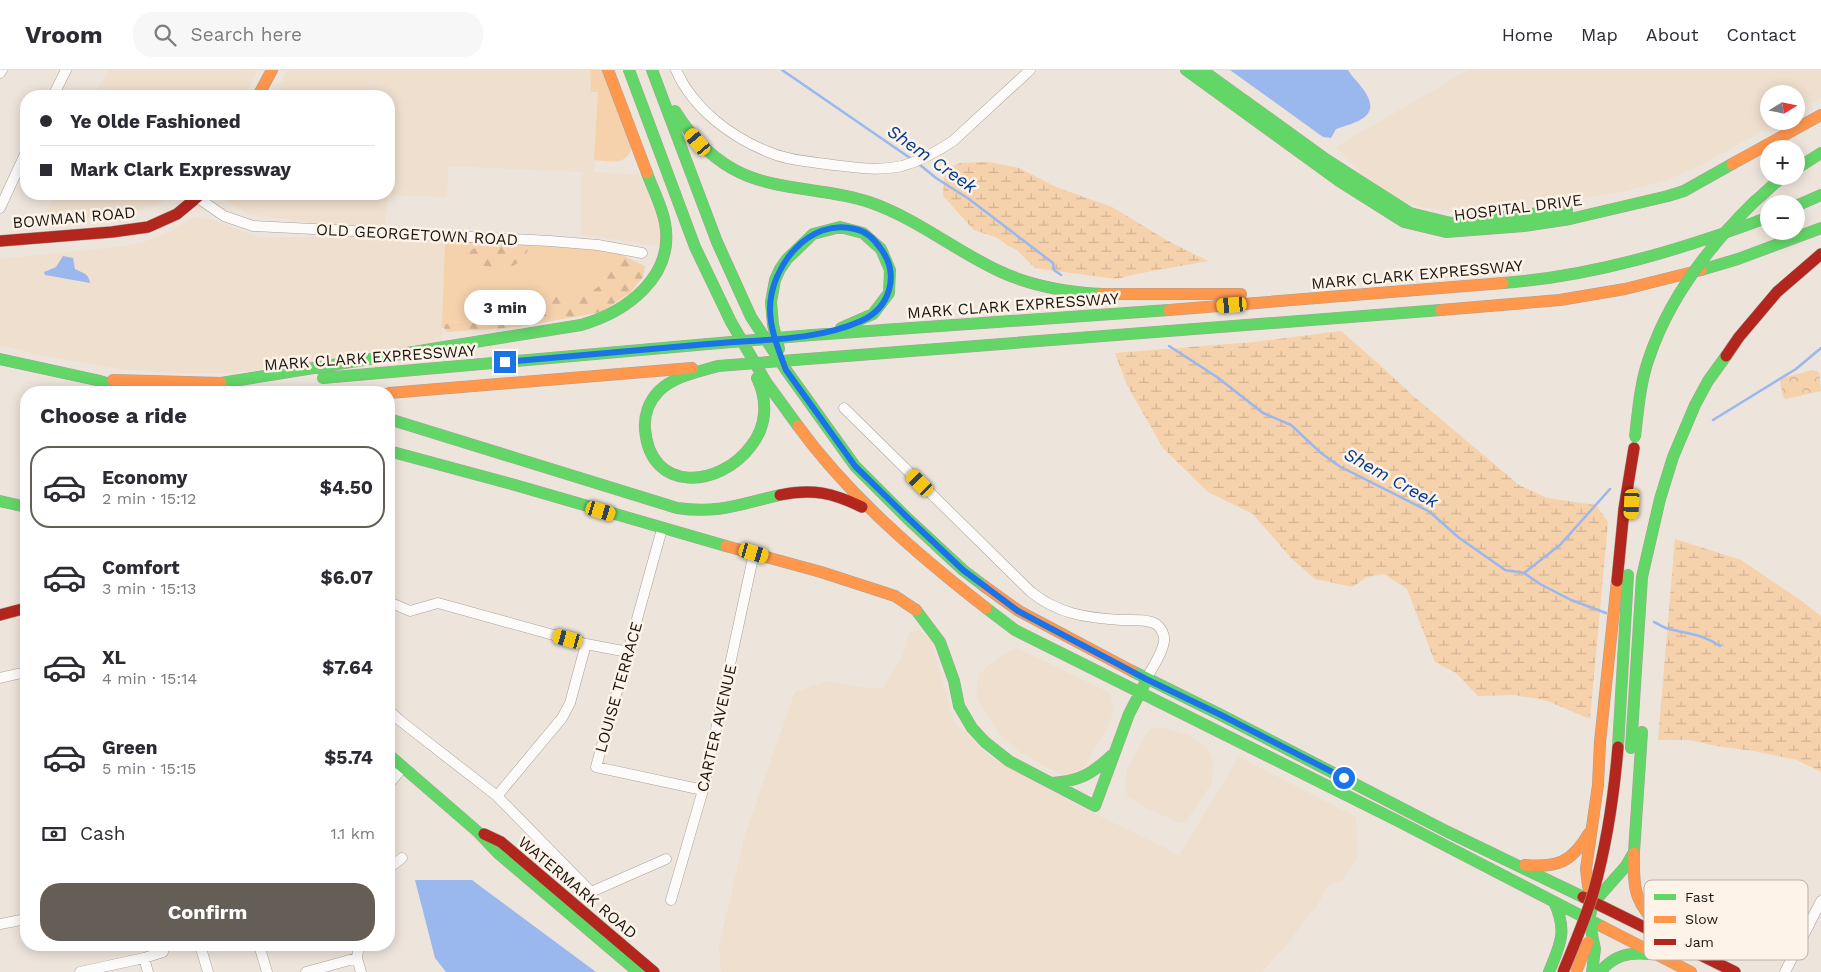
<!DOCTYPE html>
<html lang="en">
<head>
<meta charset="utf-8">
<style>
  :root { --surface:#fff; --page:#f7f7f7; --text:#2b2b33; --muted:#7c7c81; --line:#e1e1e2; --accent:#645e57 }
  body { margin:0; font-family:"Work Sans",sans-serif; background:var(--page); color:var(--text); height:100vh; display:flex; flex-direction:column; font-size:19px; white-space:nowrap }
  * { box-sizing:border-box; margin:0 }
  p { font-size:16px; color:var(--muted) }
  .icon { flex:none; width:28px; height:28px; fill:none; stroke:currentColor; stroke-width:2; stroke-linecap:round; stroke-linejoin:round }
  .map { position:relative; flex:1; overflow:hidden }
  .sheet { position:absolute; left:20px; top:316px; width:375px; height:565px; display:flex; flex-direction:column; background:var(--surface); border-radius:20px; box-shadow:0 2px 12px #0003 }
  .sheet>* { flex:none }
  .guide { position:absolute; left:20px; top:20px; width:375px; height:110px; border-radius:20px; box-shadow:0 2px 12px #0003; display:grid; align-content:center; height:110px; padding:0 20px; background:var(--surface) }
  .needle { width:32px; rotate:80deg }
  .controls { position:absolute; left:1760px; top:15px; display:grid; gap:10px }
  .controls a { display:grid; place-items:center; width:45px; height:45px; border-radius:50%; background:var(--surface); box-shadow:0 2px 12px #0003; font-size:25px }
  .end { position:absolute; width:22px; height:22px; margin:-11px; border:6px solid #1a73e8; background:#fff; box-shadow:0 0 0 2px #fff }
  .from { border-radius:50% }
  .bubble { position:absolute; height:35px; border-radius:18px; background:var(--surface); box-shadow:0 2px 12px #0003; font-size:16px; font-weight:700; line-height:35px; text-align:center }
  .car { position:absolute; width:15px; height:30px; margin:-15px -8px; border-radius:6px; box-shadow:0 0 4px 1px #0007; background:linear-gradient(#f5c518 24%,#345 0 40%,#f5c518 0 76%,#345 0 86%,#f5c518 0) }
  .guide b { display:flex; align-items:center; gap:18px; height:48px; font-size:19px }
  .guide b+b { border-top:1px solid var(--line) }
  .guide i { width:12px; height:12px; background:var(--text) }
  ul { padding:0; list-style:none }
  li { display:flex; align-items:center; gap:15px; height:82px; margin:0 10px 8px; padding:0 10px; border:2px solid transparent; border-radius:20px }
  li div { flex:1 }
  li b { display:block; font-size:19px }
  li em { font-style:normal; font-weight:700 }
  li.active { border-color:var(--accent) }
  li>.icon { width:45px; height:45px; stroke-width:1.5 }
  h2 { padding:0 20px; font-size:22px; line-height:60px }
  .pay { display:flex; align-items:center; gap:12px; height:55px; padding:0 20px; font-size:19px }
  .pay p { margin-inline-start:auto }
  .button { display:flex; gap:10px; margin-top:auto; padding:10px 20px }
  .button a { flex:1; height:58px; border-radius:20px; background:var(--accent); color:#fff; font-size:20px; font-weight:700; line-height:58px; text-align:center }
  header { display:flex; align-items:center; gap:30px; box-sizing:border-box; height:70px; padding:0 25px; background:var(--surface); border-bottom:1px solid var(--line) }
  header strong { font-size:24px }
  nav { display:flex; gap:28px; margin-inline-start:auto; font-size:18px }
  .search { width:350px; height:45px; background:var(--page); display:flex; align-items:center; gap:12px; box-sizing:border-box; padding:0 18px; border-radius:20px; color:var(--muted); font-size:19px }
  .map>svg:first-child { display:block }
  .built { fill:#efdfce }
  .grass { fill:#f5d1ac }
  .forest { fill:url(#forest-firs) }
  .wetland { fill:url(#wetland-marsh) }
  .park { fill:url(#park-crowns) }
  .water { fill:#9ab8ed }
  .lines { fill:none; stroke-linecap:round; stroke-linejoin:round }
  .stream { stroke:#9ab8ed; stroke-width:2.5 }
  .street-casing { stroke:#a8a19a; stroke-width:11 }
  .fast-casing { stroke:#a8a19a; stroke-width:12 }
  .slow-casing { stroke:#a8a19a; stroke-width:12 }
  .jam-casing { stroke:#a8a19a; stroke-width:12 }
  .street { stroke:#fcfbfa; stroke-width:10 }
  .fast { stroke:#63d668; stroke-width:11 }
  .slow { stroke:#ff974d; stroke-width:11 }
  .jam { stroke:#b3261e; stroke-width:11 }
  .fast-bridge-casing { stroke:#a8a19a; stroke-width:12; stroke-linecap:butt }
  .slow-bridge-casing { stroke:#a8a19a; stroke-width:12; stroke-linecap:butt }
  .jam-bridge-casing { stroke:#a8a19a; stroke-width:12; stroke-linecap:butt }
  .fast-bridge { stroke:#63d668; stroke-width:11 }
  .slow-bridge { stroke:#ff974d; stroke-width:11 }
  .jam-bridge { stroke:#b3261e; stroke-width:11 }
  .route { stroke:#1a73e8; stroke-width:6 }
  .labels { text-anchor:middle; stroke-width:5; stroke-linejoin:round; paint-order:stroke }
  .street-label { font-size:16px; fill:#1b1610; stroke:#fdf3e8 }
  .water-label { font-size:18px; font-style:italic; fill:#023993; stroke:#fdf3e8 }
  .key { fill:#fdf3e8; stroke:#b9b1a7; stroke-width:1 }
  .key-label { font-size:14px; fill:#1b1610 }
</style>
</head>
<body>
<header>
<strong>Vroom</strong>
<div class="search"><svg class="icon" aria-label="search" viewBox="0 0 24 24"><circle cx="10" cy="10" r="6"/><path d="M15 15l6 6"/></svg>Search here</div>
<nav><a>Home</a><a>Map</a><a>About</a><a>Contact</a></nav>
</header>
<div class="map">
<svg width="1821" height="902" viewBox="0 0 1821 902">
  <defs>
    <pattern id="forest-firs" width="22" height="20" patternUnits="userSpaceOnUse" patternTransform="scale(1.25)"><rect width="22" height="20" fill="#f5d1ac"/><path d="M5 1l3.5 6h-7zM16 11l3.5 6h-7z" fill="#d1b393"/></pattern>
    <pattern id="wetland-marsh" width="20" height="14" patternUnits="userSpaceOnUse" patternTransform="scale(1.25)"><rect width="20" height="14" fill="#f5d1ac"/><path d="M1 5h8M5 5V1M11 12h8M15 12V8" fill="none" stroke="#d1b393"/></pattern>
    <pattern id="park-crowns" width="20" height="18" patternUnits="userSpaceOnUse" patternTransform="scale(1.25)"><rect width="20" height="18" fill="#f5d1ac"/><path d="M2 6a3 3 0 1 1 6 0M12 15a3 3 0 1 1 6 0" fill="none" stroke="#d1b393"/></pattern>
  </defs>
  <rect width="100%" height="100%" fill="#ede4db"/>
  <path class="built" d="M108,0H258L244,26H94Z
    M287,0H590L591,22H598L594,102L639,105L659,147L660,176L581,165V108L584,102L448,96L447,127L388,125L384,157L331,156L248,144L228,133L223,127V124H389V26H274Z
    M1468,0H1821V28L1796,42V24H1769V51H1780L1701,95L1667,110L1622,122L1467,144L1420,137L1391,126L1360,102L1336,77Z
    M54,124H174L158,134L125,145L43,153Z
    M195,147L212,150L259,167H366V165L445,169L442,273L233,303H175L118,299L40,285L0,275V189L126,176L144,172L172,161Z
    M919,560L932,572L954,652L988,685L1075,734L1179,785L1239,687L1356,747L1358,788L1341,811L1329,814L1317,835L1285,876L1262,902H721L719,876L746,762L795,622L827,611L870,619L883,618L902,587L910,561Z
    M1017,578L1110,623L1113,641L1109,655L1082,699L1072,706L1060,704L1021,683L999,663L976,626L979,604L999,587Z
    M1160,657L1190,666L1208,679L1214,695L1212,712L1186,751L1180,753L1144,737L1128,727L1125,717L1127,699L1149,660Z"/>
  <path class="grass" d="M590,0H604L632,75C628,97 611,91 594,90L598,22H591Z
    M445,169L491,172C488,179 485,176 479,176C476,177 471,180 468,181L487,197L516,179L510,182L495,171L576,176L620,184L624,186L604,194C604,199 606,205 604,209C596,232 562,222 545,229C534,233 526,243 515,246C492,253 469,249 446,254L444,258H442Z"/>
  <path class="forest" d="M495,171L510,182L525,178L528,180C526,185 522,189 518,193C500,205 482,195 463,188L461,183L463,179L468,181C475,179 479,174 485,177Z
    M624,186L645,196L643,207L630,223L601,242L519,257L447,262L444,258L446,254C469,249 493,253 515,246C526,243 535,232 546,229C569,220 589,234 605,208L602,201L604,194Z"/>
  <path class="wetland" d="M989,92L1019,98L1056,117L1112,137L1168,171L1208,191L1136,204L1116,209L1035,198L1017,180L1007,175L998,168L974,160L943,126L945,100L960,93Z
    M1341,261L1381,296L1411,324L1519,415L1547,428L1596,435L1608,452L1590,649L1545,630L1514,625L1478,626L1456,603L1435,592L1407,519L1384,504L1366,507L1353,517L1315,509L1292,489L1253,444L1208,422L1163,378L1127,315L1115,283L1254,272Z
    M1675,469L1741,490L1800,530L1821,546V702L1797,690L1754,681L1716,676L1690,670H1658Z"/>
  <path class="park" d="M1813,300L1819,302L1821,321L1786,329L1783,327L1780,311L1782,308Z"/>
  <path class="water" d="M1230,0H1348C1352,7 1358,12 1363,19C1383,46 1358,52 1336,59L1331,68L1323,67Z
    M63,186L73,188L75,199C82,203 89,203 90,213L45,205L44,202L56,197Z
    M415,810H472L596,902H446L435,888Z"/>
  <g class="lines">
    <path class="stream" d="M782,0L913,90
      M919,94L936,108L969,129L1053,193L1054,200L1061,205
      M1169,276L1217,307L1263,343L1291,355L1321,383L1339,396L1430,442L1458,467L1505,500L1524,503L1540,514L1571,530L1606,543
      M1713,350L1796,299L1821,278
      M1524,503L1560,475L1610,419
      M1654,552C1659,554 1664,558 1669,559C1689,564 1702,564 1720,576"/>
    <g class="street-casing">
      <path id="street" d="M676,0C693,39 732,68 771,83C791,91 813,92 834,95C857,98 879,101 902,96C920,91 938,81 953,71L1030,0
        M0,3L2,0
        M53,26L66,0
        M198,128L224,146L253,156L550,171L598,175L642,183
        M0,138L26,82
        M844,338L1031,522C1058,544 1087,548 1121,550C1131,550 1147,549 1156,554C1160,557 1163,562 1164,567C1166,577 1152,599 1146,609
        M662,459L596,697L703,720
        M389,532L410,541L438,533L586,574L628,582
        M0,608L26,602
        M389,640L398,649L497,726L591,822L666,789
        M389,714L403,697
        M497,726L562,648L570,633L586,574
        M389,798L402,788
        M671,830L703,720L754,483
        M0,854L26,849
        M200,875L208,902
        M259,875L267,902
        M359,875L357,888L361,902
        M144,888L148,902
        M80,902L144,888L163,882
        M306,902L357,888
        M1785,902L1821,831"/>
    </g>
    <g class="fast-casing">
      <path id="fast" d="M629,0L695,177L731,252L766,312L798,356
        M652,0L717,172L751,247L786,300L855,396L907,448L963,500L984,516
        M1186,0L1339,111L1404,152L1446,162L1524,156L1570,149L1668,126L1684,121L1732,94
        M1202,0L1327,90L1410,143L1451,153L1567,140
        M675,41C690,65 708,85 733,99C774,122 825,117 869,132C916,148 954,180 999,201C1031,216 1066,222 1101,224
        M1796,99L1821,83
        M1796,136L1821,125
        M1701,200L1738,189L1821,158
        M1503,213C1595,206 1683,179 1769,147
        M812,265L1169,240
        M779,279L773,255L771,232L775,210L780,199L787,189L813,164L840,157L863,163L881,179L890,200L889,223L873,244L841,258
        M833,287L1441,240
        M0,289L96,310L139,322
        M718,296C698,302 674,306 659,321C649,331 644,345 645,359C650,424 720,418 751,376C767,356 768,331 757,308
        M323,308L708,274
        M221,313L581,255C626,242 675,207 665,153C662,136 653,120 647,103
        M389,349L677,438C719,444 740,434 780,425
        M389,381L515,415L726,476
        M0,431L26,437
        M986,538L1015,560L1398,751L1603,857
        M916,540L940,572L954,611L959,636L972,658L985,672L1009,691L1095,736L1129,644L1144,615
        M1132,601L1219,644L1448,762L1583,827
        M1618,677L1628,505
        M1631,678L1642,507L1660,429L1673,387L1695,335L1708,311L1726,286
        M389,685L478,762L499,784L638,902
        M1052,713C1080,711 1092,704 1112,685
        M1549,902C1560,875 1568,861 1554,832
        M1592,902L1595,879L1589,850L1593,833L1626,796L1634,782L1642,662
        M1600,902C1614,885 1629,882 1650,884"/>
    </g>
    <g class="slow-casing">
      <path id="slow" d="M608,0L647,103
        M258,26L272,0
        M1732,94L1821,45
        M1101,224H1241
        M1169,240L1503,213
        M1441,240L1560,230L1625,219L1701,200
        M113,310L221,313
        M389,323L692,298
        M798,356C849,426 918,485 986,538
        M726,476L821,502L895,526L916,540
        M984,516L1019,541L1132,601
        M1634,783C1633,823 1635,832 1663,861
        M1525,795C1558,798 1572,792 1589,763
        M1593,833L1588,816L1586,799L1598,715L1600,672L1617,511
        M1603,857L1691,902"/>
    </g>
    <g class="jam-casing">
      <path id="jam" d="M0,171L112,162L148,157L177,144L201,124
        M1726,286L1739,267L1777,222L1821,184
        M780,425C812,418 833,423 862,437
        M1617,511L1624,439L1634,378
        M0,545L26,538
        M484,764L501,772L654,902
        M1583,827L1735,902"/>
    </g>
    <use href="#street" class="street"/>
    <use href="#fast" class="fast"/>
    <use href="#slow" class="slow"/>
    <use href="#jam" class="jam"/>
    <g class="fast-bridge-casing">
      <path id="fast-bridge" d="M708,274L812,265
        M718,296L833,287
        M1635,367C1638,341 1640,313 1649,288C1669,228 1710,175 1755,131C1765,123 1774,113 1784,106"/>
    </g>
    <g class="slow-bridge-casing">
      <path id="slow-bridge" d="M1576,902L1588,872"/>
    </g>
    <g class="jam-bridge-casing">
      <path id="jam-bridge" d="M1563,902C1574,875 1586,848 1594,820C1607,773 1614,725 1618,677"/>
    </g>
    <use href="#fast-bridge" class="fast-bridge"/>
    <use href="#slow-bridge" class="slow-bridge"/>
    <use href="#jam-bridge" class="jam-bridge"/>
  </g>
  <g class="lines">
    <path class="route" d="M505,292L708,274C758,269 814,272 861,251C890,238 900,205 881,179C875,170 866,161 855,159C809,147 770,197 770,239C770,260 779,281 786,300L855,396L908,448L963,500L1018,541L1146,609L1219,644L1344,708"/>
  </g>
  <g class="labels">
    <g class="street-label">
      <text transform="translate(1518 137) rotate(-7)" y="6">HOSPITAL DRIVE</text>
      <text transform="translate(74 147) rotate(-5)" y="6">BOWMAN ROAD</text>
      <text transform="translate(417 164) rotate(3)" y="6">OLD GEORGETOWN ROAD</text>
      <text transform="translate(1417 204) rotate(-5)" y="6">MARK CLARK EXPRESSWAY</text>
      <text transform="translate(1013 235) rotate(-4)" y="6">MARK CLARK EXPRESSWAY</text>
      <text transform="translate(370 287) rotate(-4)" y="6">MARK CLARK EXPRESSWAY</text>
      <text transform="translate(618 617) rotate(-74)" y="6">LOUISE TERRACE</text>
      <text transform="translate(716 658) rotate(-77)" y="6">CARTER AVENUE</text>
      <text transform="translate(578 817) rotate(40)" y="6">WATERMARK ROAD</text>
    </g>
    <g class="water-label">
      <text transform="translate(932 89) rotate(35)" y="6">Shem Creek</text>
      <text transform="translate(1391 408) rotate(29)" y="6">Shem Creek</text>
    </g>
  </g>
  <rect x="1644" y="810" width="164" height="80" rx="8" class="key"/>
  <rect x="1654" y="824" width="22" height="6" fill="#63d668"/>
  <rect x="1654" y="846" width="22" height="7" fill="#ff974d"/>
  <rect x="1654" y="869" width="22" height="6" fill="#b3261e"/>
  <g class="key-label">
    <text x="1685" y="832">Fast</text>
    <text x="1685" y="854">Slow</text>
    <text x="1685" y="877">Jam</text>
  </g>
</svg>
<div class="controls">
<a><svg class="needle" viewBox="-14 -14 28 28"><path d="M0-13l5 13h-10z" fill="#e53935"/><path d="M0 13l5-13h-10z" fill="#7c7c81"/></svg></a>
<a>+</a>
<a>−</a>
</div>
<i class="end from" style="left:1344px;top:708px"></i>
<i class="end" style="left:505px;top:292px"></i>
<div class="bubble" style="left:464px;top:220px;width:82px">3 min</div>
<i class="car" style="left:698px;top:72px;rotate:320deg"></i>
<i class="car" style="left:1232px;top:235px;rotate:265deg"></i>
<i class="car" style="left:920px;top:413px;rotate:315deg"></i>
<i class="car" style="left:1632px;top:434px;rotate:183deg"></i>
<i class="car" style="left:601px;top:441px;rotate:107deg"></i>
<i class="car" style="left:754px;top:483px;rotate:106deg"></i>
<i class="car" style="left:568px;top:569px;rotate:285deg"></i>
<div class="guide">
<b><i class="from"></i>Ye Olde Fashioned</b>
<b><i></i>Mark Clark Expressway</b>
</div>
<section class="sheet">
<h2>Choose a ride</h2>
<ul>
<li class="active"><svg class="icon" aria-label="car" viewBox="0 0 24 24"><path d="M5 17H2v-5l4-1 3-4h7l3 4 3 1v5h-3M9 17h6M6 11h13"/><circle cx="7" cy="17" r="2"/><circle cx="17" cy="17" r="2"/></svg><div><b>Economy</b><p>2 min · 15:12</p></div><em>$4.50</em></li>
<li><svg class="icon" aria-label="car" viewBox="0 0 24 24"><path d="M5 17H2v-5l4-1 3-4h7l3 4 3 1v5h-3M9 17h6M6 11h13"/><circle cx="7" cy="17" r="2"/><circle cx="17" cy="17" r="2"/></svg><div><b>Comfort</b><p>3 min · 15:13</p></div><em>$6.07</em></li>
<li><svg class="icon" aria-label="car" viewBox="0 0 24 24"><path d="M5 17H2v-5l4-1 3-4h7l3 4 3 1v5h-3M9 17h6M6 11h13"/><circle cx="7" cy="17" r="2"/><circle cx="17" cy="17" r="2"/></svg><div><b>XL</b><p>4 min · 15:14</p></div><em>$7.64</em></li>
<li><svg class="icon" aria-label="car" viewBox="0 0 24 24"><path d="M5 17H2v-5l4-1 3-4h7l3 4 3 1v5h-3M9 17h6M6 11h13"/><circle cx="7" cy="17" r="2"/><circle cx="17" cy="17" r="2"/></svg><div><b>Green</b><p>5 min · 15:15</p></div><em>$5.74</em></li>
</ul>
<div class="pay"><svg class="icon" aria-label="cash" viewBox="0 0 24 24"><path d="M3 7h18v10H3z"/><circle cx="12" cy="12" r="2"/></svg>Cash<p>1.1 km</p></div>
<div class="button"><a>Confirm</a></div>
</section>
</div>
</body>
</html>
